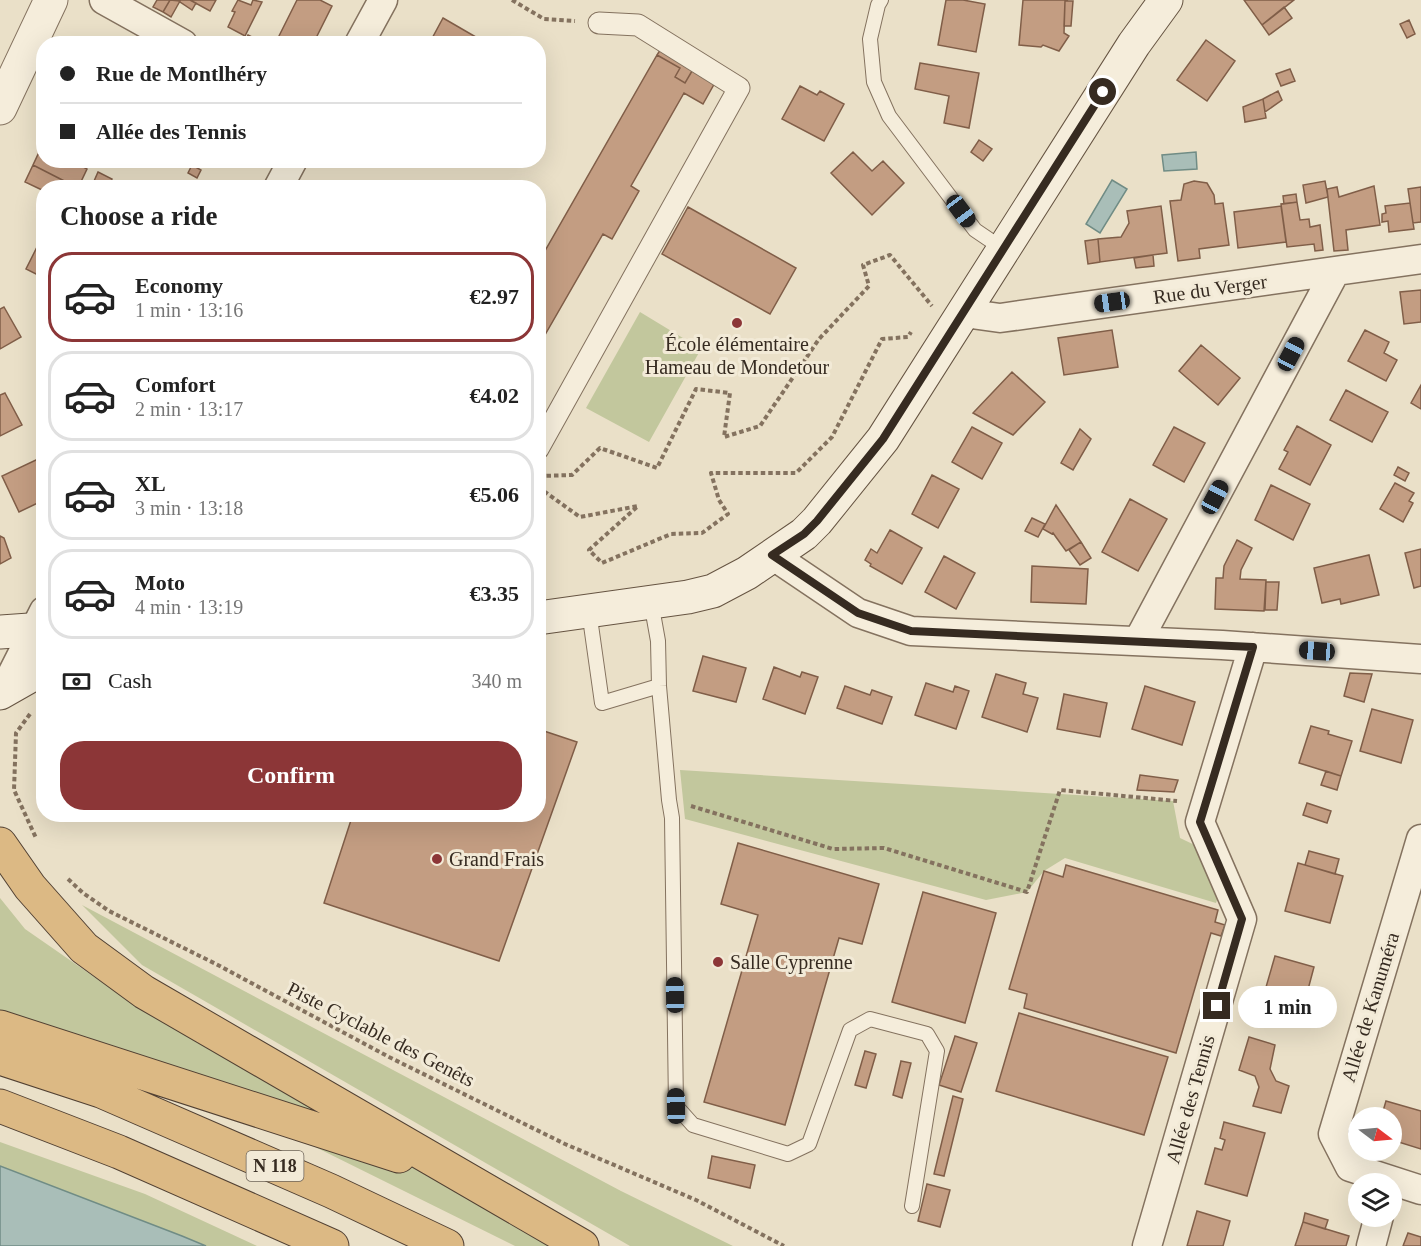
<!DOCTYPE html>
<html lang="en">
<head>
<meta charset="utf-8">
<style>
  :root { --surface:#fff; --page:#f6f6f6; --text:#222; --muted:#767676; --line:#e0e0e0; --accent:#8c3637 }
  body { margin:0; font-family:Georgia,serif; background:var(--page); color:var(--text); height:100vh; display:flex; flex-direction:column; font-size:22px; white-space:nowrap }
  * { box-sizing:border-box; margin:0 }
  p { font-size:20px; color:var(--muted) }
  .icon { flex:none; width:33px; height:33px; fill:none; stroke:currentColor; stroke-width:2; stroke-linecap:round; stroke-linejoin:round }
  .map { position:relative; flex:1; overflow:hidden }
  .details { position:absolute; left:36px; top:180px; width:510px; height:642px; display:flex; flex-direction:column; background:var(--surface); border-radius:24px; box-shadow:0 6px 24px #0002 }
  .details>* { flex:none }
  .hud { position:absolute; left:36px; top:36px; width:510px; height:132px; border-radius:24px; box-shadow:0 6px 24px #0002; display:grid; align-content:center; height:132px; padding:0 24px; background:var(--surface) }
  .needle { width:39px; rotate:106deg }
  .buttons { position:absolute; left:1348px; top:1107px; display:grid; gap:12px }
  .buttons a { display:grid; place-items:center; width:54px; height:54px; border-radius:50%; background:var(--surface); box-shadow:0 6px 24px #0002; font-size:30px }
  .end { position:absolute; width:27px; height:27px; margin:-14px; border:8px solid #362b21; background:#fff; box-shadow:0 0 0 3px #fff }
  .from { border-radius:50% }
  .bubble { position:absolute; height:42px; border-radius:21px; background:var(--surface); box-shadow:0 6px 24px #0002; font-size:20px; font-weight:800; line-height:42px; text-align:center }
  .car { position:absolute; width:18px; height:36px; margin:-18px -9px; border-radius:8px; box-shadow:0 0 4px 2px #0007; background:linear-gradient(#222 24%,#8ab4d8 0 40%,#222 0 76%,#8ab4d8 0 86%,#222 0) }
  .hud b { display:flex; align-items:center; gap:21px; height:57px; font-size:22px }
  .hud b+b { border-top:2px solid var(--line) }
  .hud i { width:15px; height:15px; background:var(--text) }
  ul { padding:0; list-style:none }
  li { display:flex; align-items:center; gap:18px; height:90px; margin:0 12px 9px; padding:0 12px; border:3px solid var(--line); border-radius:24px }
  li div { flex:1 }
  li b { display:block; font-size:22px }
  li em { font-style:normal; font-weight:800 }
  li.current { border-color:var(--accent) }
  li>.icon { width:54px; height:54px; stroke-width:1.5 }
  h2 { padding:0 24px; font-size:27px; line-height:72px }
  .pay { display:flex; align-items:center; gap:15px; height:66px; padding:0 24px; font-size:22px }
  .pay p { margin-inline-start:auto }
  .button { display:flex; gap:12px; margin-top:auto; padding:12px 24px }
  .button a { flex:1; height:69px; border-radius:24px; background:var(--accent); color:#fff; font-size:24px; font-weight:800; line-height:69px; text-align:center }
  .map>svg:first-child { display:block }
  .green { fill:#c2c79d }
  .water { fill:#a9beb8; stroke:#708c85; stroke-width:1.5 }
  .building { fill:#c39d82; stroke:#805e48; stroke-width:1.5 }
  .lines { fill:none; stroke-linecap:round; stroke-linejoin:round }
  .service-casing { stroke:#84725f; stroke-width:16 }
  .pedestrian-casing { stroke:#84725f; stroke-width:23 }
  .minor-casing { stroke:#84725f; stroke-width:31 }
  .tertiary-casing { stroke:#84725f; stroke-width:35 }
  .secondary-casing { stroke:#665442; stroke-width:35 }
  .trunk-casing { stroke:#524133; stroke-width:35 }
  .path { stroke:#84725f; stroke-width:4; stroke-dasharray:4.5 3; stroke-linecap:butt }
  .service { stroke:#f5eddb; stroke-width:14 }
  .pedestrian { stroke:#f5eddb; stroke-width:21 }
  .minor { stroke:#f5eddb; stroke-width:28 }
  .tertiary { stroke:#f5eddb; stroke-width:33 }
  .secondary { stroke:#f5eddb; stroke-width:33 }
  .trunk { stroke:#dcb984; stroke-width:33 }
  .route { stroke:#362b21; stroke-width:8 }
  .poi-dot { fill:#8c3637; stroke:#f2ead7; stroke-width:2 }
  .labels { text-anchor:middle; stroke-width:6; stroke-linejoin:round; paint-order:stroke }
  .shield { fill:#f2ead7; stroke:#6e6458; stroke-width:1.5 }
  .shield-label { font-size:18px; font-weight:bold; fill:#362b21 }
  .street-label { font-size:20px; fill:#362b21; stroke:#f2ead7 }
  .poi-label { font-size:20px; fill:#362b21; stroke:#f2ead7; text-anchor:start }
</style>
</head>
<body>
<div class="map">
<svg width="1421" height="1246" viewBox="0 0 1421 1246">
  <rect width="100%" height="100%" fill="#eae0c8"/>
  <path class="green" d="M640,312L701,349L649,442L586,408Z
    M680,770L1173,801L1180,838L1201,848L1222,886L1216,903L1065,858L1044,871L1027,892L986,900L685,819Z
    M0,898L25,929L139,1008L550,1246H515L293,1136L0,1017Z
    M82,905L621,1191L733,1246H630L142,965Z
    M0,1142L145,1194L257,1246H0Z"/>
  <path class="water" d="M1196,152L1197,169L1164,171L1162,155Z
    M1112,180L1127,189L1100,233L1086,224Z
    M0,1166L182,1236L206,1246H0Z"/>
  <path class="building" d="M157,0H170L163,12L153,7Z
    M170,0L180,1L171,17L163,12Z
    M177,0H190L196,3L192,10Z
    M190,0H216L210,11Z
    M238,0L251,5L253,0L262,2L245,36L228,27L235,12L232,11Z
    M297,0H320L332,6L313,44H275Z
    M946,0H963L985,4L976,52L938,45Z
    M1023,0H1068L1065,1L1064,33L1069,36L1059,51L1043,45L1041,47L1019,45Z
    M1244,0H1294L1262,25Z
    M1065,1H1073L1071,26H1064Z
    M1284,7L1292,18L1269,35L1262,25Z
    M443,18L488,44H429Z
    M1409,20L1415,34L1407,38L1400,24Z
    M248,35L264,43V44H244Z
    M1206,40L1235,61L1207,101L1177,80Z
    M662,47L695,66L685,83L675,77L680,68L657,55Z
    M657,55L680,68L675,77L685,83L695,66L717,79L703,104L684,93L631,186L639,191L612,239L603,234L538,347V263Z
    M920,63L979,73L969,128L944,123L949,96L915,89Z
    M1290,69L1295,81L1281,86L1276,74Z
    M800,86L817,95L820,91L844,104L824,141L782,119Z
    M1278,91L1282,100L1265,112L1263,99Z
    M1263,99L1266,118L1245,122L1243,107Z
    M979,140L992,149L983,161L971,152Z
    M41,148L44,149V160H71L87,169L78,188L33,165Z
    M853,152L872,171L883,161L904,183L872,215L831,173Z
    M33,165L78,188H44V191L42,190L25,182Z
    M192,165L201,170L197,178L188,173Z
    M98,172L112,179L109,185L114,188H91Z
    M1194,181L1207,183L1214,195L1215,204L1223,203L1229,245L1199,249L1200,258L1178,261L1170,201L1181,200L1184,184Z
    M1325,181L1328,197L1306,203L1303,185Z
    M1374,186L1380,225L1346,230L1348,250L1334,251L1327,189L1337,187L1339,197Z
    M1421,187V222L1413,223L1408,189Z
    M1296,194L1297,202L1284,204L1283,196Z
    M1297,202L1300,220L1309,219L1310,227L1320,225L1323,250L1315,251L1314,244L1287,247L1281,204Z
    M1410,203L1414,229L1389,232L1388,221L1382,222V214L1386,213L1385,206Z
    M1161,206L1167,253L1100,262L1098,239L1121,237L1129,223L1127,211Z
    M1281,206L1286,242L1238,248L1234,212Z
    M688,207L796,268L770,314L662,254Z
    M43,235H44V278L26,269Z
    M1098,239L1100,262L1088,264L1085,241Z
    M1153,255L1154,266L1136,268L1134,258Z
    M1421,290V322L1404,324L1400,292Z
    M4,307L21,337L0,349V309Z
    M1112,330L1118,367L1064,375L1058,338Z
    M1365,330L1389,342L1384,353L1397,360L1386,381L1348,361Z
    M1201,345L1240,378L1218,405L1179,371Z
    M1012,372L1045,402L1013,435L973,413Z
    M1421,385V409L1411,403Z
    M1346,390L1388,412L1372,442L1330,420Z
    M5,393L22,425L0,436V395Z
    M1297,426L1331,445L1310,485L1279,469L1288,452L1284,450Z
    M972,427L1002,443L982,479L952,462Z
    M1174,427L1205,443L1184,482L1153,465Z
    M1080,429L1091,439L1073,470L1061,463Z
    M38,459L44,471V500L19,512L2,476Z
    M1398,467L1409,473L1405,481L1394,475Z
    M932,475L959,489L938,528L912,514Z
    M1395,483L1414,493L1409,501L1413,503L1403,522L1380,509Z
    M1271,485L1310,504L1293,540L1255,520Z
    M1130,499L1167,519L1138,571L1102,552Z
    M1056,505L1081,542L1066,551L1053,533L1052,534L1043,529Z
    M1032,518L1045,524L1038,537L1025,531Z
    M890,530L922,548L902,584L870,566L871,564L865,560L871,549L877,553Z
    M0,536L4,538L11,558L0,564Z
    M1237,540L1252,548L1241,570L1240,579L1266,580L1264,611L1215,609L1216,578H1223L1224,566Z
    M1081,542L1091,558L1080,565L1069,550Z
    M1421,549V586L1414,588L1405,553Z
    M1369,555L1379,595L1341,604L1340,599L1322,603L1314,568Z
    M944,556L975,573L956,609L925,592Z
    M1032,566L1088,569L1086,604L1031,602Z
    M1266,582H1279L1277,610H1265Z
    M703,656L746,668L736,702L693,691Z
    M774,667L800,677L802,672L818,677L805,714L763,699Z
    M1350,673L1372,674L1364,702L1344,696Z
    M996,674L1026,683L1023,694L1038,698L1027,732L982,717Z
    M926,683L953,692L955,686L969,691L956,729L915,715Z
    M845,686L870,695L872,690L892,697L882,724L837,708Z
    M1145,686L1195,702L1182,745L1132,729Z
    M1064,694L1107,703L1100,737L1057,729Z
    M1372,709L1413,720L1401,763L1360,751Z
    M1311,726L1329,731L1328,734L1352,741L1341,776L1299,763Z
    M538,729L577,742L499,961L324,903L353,814H538Z
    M1326,771L1341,776L1337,790L1321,785Z
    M1140,775L1178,780L1174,792L1137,790Z
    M1307,803L1331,811L1327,823L1303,815Z
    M738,843L879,884L862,944L839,938L785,1125L704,1102L758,915L721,904Z
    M1309,851L1339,859L1335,874L1305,865Z
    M1298,863L1343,876L1330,923L1285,911Z
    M1066,865L1218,910L1215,922L1225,925L1221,936L1211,933L1176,1053L1024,1008L1027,994L1009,989L1044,871L1063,877Z
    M923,892L996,913L965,1023L892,1002Z
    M1275,956L1314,967L1302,1012L1262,1001Z
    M1019,1013L1168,1057L1144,1135L996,1091Z
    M955,1036L977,1043L961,1092L939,1085Z
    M1249,1037L1275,1045L1270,1069L1276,1081L1289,1086L1281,1113L1253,1106L1259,1087L1255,1076L1239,1070Z
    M865,1051L876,1054L866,1088L855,1085Z
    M901,1061L911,1063L902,1098L893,1095Z
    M953,1096L963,1099L944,1176L934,1174Z
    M1386,1101L1421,1111V1149L1392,1140V1118H1381Z
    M1224,1122L1265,1133L1247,1196L1205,1184L1215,1148L1222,1150L1225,1140L1220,1138Z
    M712,1156L755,1165L750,1188L708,1178Z
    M927,1184L950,1190L940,1227L918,1221Z
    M1197,1211L1230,1221L1223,1246H1187Z
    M1305,1213L1328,1220L1325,1229L1303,1222Z
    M1303,1222L1349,1236L1346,1246H1295Z
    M1408,1233L1421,1237V1246H1403Z"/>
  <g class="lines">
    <g class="service-casing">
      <path id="service" d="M881,0L878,5L870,39L874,82L889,116L975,230L1003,249
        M651,602L658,641L659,686L669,800L672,818L676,1106L693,1125L788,1154L809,1144L850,1030L870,1019L927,1034L937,1051L912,1206
        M589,611L602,703L659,686"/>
    </g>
    <g class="pedestrian-casing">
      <path id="pedestrian" d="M538,449L739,88L638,25L599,23"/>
    </g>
    <g class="minor-casing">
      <path id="minor" d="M104,0L183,44
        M359,44L383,0
        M278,188L293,160
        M964,313L1000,318L1421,259
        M772,555L858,613L911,631L1222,645L1421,659
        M1138,641L1335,272
        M4,690L44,611
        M1421,839L1333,1134L1350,1167L1421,1190
        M1147,1246L1242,919L1200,822L1253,647
        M1371,1246L1379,1216"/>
    </g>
    <g class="tertiary-casing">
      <path id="tertiary" d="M0,108L51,0"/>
    </g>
    <g class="secondary-casing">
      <path id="secondary" d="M538,618L688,597L713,591L747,573L804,534L817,521L883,439L1134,44L1166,0
        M0,632L44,629
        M0,693L44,668"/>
    </g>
    <g class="trunk-casing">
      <path id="trunk" d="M0,844L30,887L84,948L144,992L582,1246
        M0,1027L399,1156
        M0,1058L101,1091L331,1191L447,1246
        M0,1106L119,1152L332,1246"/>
    </g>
    <path class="path" d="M512,0L544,19L575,21
      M539,476L572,475L600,448L657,468L696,389L730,393L724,437L760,426L819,339L869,286L863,265L890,255L932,306
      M538,487L580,517L638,506L589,550L602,563L671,534L702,533L728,514L719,500L711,473H796L832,437L882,339L908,337L911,332
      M30,714L16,733L14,790L36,838
      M691,806L833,849L884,848L1027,892L1060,790L1177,801
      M68,879L83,893L109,911L216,964L389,1057L565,1144L696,1200L784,1246"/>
    <use href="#service" class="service"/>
    <use href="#pedestrian" class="pedestrian"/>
    <use href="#minor" class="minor"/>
    <use href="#tertiary" class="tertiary"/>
    <use href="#secondary" class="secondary"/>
    <use href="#trunk" class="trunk"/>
  </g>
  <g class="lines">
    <path class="route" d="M1103,92L883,439L817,521L804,534L772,555L858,613L911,631L1253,647L1200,822L1242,919L1217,1006"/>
  </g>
  <g class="poi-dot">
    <circle cx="737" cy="323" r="6"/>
    <circle cx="437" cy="859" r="6"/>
    <circle cx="718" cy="962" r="6"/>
  </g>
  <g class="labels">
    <rect class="shield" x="246.5" y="1151" width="57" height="30" rx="4.5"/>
    <g class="shield-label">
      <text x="275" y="1172">N 118</text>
    </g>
    <g class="street-label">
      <text transform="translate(1210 289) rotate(-8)" y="7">Rue du Verger</text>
      <text transform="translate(1370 1007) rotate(-73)" y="7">Allée de Kanuméra</text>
      <text transform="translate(381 1034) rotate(27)" y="7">Piste Cyclable des Genêts</text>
      <text transform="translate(1190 1099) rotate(-74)" y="7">Allée des Tennis</text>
    </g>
    <g class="poi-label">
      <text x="737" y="351" text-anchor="middle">École élémentaire<tspan x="737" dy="23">Hameau de Mondetour</tspan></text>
      <text x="449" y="866">Grand Frais</text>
      <text x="730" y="969">Salle Cyprenne</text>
    </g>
  </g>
</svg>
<div class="buttons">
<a><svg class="needle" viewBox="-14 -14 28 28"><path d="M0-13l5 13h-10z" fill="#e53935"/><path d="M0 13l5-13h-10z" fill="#767676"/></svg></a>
<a><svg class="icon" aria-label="layers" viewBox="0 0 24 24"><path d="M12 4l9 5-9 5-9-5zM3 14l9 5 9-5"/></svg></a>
</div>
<i class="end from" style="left:1103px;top:92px"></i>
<i class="end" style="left:1217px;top:1006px"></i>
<div class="bubble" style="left:1238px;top:986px;width:99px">1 min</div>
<i class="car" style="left:961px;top:211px;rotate:143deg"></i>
<i class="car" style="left:1112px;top:302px;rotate:262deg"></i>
<i class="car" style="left:1291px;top:354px;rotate:28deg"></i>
<i class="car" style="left:1215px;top:497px;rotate:28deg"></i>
<i class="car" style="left:1317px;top:651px;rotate:274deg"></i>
<i class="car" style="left:675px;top:995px;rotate:359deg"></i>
<i class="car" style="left:676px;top:1106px;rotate:359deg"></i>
<div class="hud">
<b><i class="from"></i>Rue de Montlhéry</b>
<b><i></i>Allée des Tennis</b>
</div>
<section class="details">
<h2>Choose a ride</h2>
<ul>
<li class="current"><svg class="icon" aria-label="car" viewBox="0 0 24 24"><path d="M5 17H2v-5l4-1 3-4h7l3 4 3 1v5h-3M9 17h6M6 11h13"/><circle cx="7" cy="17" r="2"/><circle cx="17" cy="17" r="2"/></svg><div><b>Economy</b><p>1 min · 13:16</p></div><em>€2.97</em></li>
<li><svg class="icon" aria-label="car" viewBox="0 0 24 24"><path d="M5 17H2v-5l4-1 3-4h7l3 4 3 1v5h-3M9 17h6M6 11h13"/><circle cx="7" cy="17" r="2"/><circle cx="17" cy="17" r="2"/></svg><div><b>Comfort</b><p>2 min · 13:17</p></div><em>€4.02</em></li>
<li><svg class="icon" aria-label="car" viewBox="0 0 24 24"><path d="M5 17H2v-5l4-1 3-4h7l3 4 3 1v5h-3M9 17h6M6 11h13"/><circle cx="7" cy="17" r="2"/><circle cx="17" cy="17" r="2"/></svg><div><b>XL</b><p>3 min · 13:18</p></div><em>€5.06</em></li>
<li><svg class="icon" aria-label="car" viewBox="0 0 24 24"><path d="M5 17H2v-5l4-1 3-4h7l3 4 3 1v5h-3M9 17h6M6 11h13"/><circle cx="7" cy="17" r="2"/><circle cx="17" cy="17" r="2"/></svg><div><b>Moto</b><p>4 min · 13:19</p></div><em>€3.35</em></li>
</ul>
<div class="pay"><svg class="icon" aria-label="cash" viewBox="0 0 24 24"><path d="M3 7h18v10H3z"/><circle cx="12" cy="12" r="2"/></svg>Cash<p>340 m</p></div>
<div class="button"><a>Confirm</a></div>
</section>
</div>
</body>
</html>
